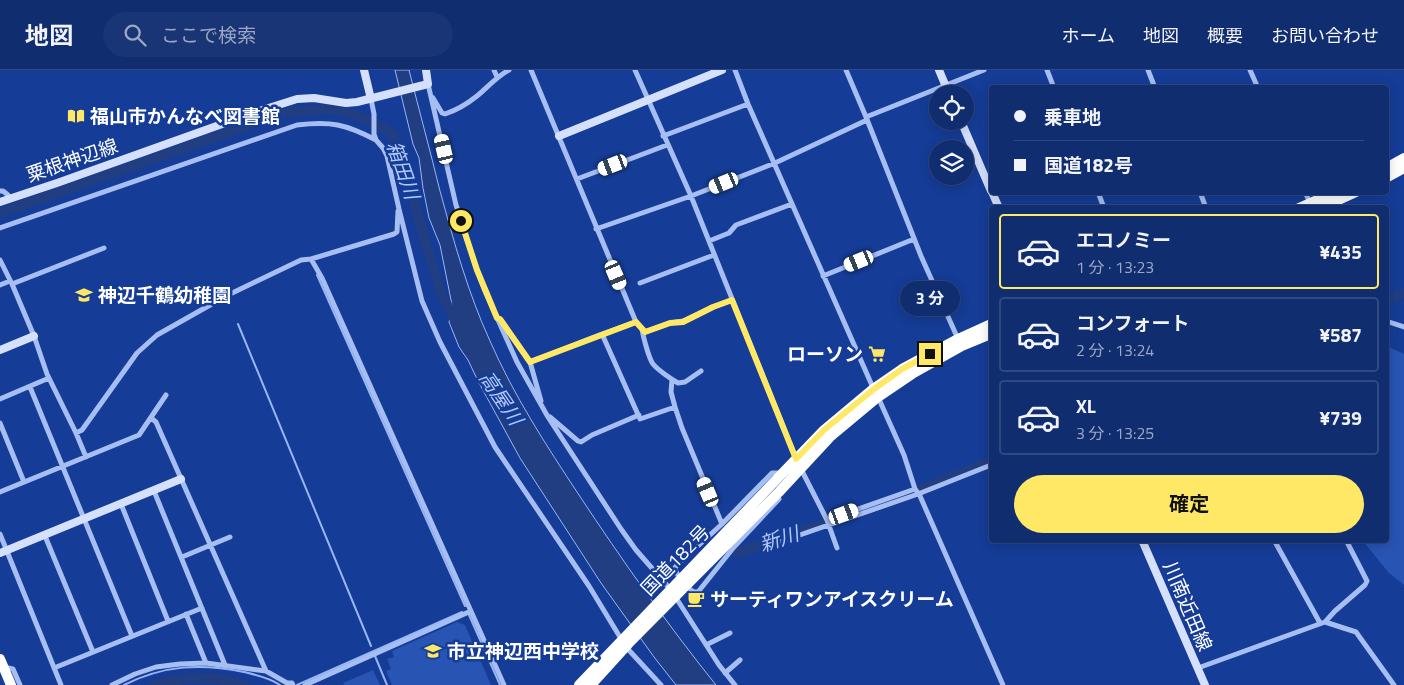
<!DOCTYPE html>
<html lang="ja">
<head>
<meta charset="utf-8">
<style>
  :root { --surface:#102d70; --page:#193575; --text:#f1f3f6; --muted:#9ca8c3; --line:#304983; --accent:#ffe866 }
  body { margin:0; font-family:"Titillium Web","Noto Sans JP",sans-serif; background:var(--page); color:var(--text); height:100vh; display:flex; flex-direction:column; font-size:19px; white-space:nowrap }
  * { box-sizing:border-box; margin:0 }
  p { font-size:16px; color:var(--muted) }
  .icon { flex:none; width:28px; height:28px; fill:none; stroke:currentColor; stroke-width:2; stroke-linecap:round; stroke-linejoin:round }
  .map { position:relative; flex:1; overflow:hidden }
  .side { position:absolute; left:989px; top:135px; width:400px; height:338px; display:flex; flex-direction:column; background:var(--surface); border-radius:5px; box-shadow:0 2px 12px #0003,0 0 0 1px var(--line) }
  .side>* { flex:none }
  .hud { position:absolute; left:989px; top:15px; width:400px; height:110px; border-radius:5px; box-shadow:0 2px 12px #0003,0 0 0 1px var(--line); display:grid; align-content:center; height:110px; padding:0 25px; background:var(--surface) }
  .tools { position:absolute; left:929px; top:15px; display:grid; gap:10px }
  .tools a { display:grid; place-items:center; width:45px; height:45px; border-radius:50%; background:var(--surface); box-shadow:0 2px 12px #0003,0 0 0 1px var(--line); font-size:25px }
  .end { position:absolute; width:22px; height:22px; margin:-11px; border:6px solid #ffe866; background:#111; box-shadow:0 0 0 2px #111 }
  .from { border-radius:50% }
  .bubble { position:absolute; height:35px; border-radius:18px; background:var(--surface); box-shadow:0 2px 12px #0003,0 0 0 1px var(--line); font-size:16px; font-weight:700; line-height:35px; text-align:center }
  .car { position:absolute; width:15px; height:30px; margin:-15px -8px; border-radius:6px; box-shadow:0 0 4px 1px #0007; background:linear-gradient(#fff 24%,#345 0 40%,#fff 0 76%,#345 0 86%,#fff 0) }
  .hud b { display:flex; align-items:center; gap:18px; height:48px; font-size:19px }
  .hud b+b { border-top:1px solid var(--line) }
  .hud i { width:12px; height:12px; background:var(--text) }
  ul { padding:9px 0 0; list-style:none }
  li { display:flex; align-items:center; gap:15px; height:75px; margin:0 10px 8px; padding:0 15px; border:2px solid var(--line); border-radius:5px }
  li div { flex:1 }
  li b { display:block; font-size:19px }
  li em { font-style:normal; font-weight:700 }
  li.on { border-color:var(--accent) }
  li>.icon { width:45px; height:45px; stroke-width:1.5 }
  .primary-button { display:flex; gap:10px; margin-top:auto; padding:10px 25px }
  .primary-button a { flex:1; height:58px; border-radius:30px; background:var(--accent); color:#111; font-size:20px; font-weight:700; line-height:58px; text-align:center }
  header { display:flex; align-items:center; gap:30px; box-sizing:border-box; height:70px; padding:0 25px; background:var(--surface); border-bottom:1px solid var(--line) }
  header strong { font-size:24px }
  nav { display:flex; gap:28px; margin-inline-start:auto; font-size:18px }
  .search { width:350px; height:45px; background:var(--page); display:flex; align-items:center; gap:12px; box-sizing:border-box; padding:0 18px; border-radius:28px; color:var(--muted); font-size:19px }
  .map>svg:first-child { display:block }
  .green { fill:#2854b4 }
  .water { fill:#213e82; stroke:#98b6f5 }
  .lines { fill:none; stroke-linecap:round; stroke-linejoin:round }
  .stream { stroke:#98b6f5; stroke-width:2 }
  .river { stroke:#213e82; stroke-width:10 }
  .street { stroke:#a6bef2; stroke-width:5 }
  .secondary { stroke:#d4e0fc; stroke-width:8 }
  .highway { stroke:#fff; stroke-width:10 }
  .route { stroke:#ffe866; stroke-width:6 }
  .labels { text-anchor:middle; stroke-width:5; stroke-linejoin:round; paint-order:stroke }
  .poi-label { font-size:19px; font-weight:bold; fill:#fff; stroke:#153c96; text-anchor:start }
  .street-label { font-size:19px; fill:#fff; stroke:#153c96 }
  .water-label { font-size:20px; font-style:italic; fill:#b2c9f8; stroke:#153c96 }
</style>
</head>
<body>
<header>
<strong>地図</strong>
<div class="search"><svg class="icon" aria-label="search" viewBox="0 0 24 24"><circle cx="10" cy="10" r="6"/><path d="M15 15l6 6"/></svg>ここで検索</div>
<nav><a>ホーム</a><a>地図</a><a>概要</a><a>お問い合わせ</a></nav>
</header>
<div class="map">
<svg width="1404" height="615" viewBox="0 0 1404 615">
  <rect width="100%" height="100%" fill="#153c96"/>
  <path class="green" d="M1386,276L1404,284V515L1389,503L1362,470H1386Z
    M457,552L465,555L491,615H392L386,601L391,599L387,589L394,587L392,581Z
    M373,600L380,615H344L343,613Z"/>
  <path class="water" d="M395,0H409C419,40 430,80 440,121C454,172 468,223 490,271C514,326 546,375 579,425C622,490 667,554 716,615H676L654,587L601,513L520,388L479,313L468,290L459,277L449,252L453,240L440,175L429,148L423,118L419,88L413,74Z"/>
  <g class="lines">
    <path class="stream" d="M317,205L465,536
      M238,254L371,576
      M469,545L500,615
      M375,586L387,615
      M124,615C164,595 201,593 244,602C256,605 270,608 280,615
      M297,615L462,542"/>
    <path class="river" d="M0,143L286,42L330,39L348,42L369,51L391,63L399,76L425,171L442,225L458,256
      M1386,231L1404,223
      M919,420L991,391
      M893,430L914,422
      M735,480L737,483L824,454
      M155,615L190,608L220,609L244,615"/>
    <path class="street" d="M494,0L497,7
      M531,0L636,252L602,264L640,349L675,337L671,322L672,310
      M635,0L691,126L796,389
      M735,0L748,34L874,320
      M846,0L866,47L921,186L958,269
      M1047,0L1054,18
      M1148,0L1155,18
      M1250,0L1258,18
      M428,14L456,135L477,200L485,221L517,292L548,347L621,459L636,480L671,520L719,595L735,615
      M433,28L442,43L445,44C457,40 467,34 477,26C488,17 496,7 509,0
      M371,29L374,44V64L376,70L383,78L387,86L399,139L422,231L440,272L495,377L589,516L626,577L661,615
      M866,47L984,0
      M663,66L748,34
      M577,109L667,75
      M0,121H3L8,125L10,129
      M1098,122L1104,138
      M1200,122L1206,138
      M1305,122L1311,135
      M0,158L297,55C331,51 345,54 376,70
      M596,159L691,126L775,93L867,50
      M709,171L729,163L736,155L792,134
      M311,189L322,208L504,615
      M0,190L12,214L34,266L47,304L76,363L86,387
      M823,206L914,169
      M640,213L714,185
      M12,214L104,178
      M0,215L10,211
      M1386,251L1404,257
      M502,252L530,292L541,331
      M636,252L645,262L670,253L683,251L713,237L732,230
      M642,259C643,266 649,289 653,294C658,300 671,309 678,313L685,312L701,301
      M530,292L602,264
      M30,317L132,566
      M878,327L904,385L915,419L920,426L1003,615
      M0,329L49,308
      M675,337L682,358L722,454
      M550,347L578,371L581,372L592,365L639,345
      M151,348L156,352L266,601
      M0,353L24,412
      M76,363L82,360L137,283L157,265L226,226L301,190L311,189L394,164L397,162L398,141
      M801,399L827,450L837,478
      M154,421L225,595
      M0,422L139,365L166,325
      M121,434L168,551
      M827,450L915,419
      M0,464L61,615
      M45,466L93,582
      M1274,470L1320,553
      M768,476L918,424L991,395
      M182,487L230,467
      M678,505L674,499L677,495L722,454L772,403H781
      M691,520L694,522H698L734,477L779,429
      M186,544L206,593
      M1325,552L1335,541L1365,515L1367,511L1346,470
      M706,575L730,563
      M3,597L13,599L20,615
      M54,598L202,538
      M1198,598L1325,552L1356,562L1394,615
      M725,603L740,590
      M112,615L135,604L156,597L180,594L206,593L266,601L287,613H292L293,615
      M305,615L471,541"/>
    <path class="secondary" d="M364,0L371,29
      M939,0L949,24
      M961,51L991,121
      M559,66L722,0
      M992,122L999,138
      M0,132L57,113L253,43L297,29L314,28L346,33L357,32L428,14L426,0
      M0,280L34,266
      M1142,470L1205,615
      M0,483L181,409"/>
    <path class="highway" d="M1386,98L1404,88
      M1386,108L1404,98
      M1299,138L1335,122
      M1321,138L1356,122
      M0,589L11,615
      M579,615L824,360L873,319L902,299L958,269L991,254
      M591,615L631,571L779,422L830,367L878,327L912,304L962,276L991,264"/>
  </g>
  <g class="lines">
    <path class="route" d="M461,151L477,200L497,248L500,249L530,292L636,252L645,262L670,253L683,252L713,237L732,230L796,389L824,360L874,319L902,299L930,284"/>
  </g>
  <defs>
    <g id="library-bare" transform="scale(1.35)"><path d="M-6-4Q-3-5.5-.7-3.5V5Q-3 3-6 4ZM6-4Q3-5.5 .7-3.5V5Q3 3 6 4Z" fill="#ffe866" stroke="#153c96" stroke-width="2.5" paint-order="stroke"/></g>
    <g id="school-bare" transform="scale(1.35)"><path d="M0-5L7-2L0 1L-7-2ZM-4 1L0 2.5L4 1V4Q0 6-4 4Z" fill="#ffe866" stroke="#153c96" stroke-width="2.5" paint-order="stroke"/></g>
    <g id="supermarket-bare" transform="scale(1.35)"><path d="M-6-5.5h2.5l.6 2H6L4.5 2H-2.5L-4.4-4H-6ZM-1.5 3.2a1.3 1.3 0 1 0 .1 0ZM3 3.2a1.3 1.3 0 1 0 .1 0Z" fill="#ffe866" stroke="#153c96" stroke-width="2.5" paint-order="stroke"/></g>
    <g id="cafe-bare" transform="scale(1.35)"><path d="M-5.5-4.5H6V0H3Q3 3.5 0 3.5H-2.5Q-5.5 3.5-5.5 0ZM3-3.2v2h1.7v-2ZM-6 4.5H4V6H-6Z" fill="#ffe866" stroke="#153c96" stroke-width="2.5" paint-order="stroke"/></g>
  </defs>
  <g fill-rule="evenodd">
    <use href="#library-bare" x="76" y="46"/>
    <use href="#school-bare" x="84" y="225"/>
    <use href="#supermarket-bare" x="877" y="284"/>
    <use href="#cafe-bare" x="696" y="529"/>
    <use href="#school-bare" x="433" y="581"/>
  </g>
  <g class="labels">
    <g class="poi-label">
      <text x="90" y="53">福山市かんなべ図書館</text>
      <text x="98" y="232">神辺千鶴幼稚園</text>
      <text x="863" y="291" text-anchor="end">ローソン</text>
      <text x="710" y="536">サーティワンアイスクリーム</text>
      <text x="447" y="588">市立神辺西中学校</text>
    </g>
    <g class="street-label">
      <text transform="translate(72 90) rotate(-19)" y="7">粟根神辺線</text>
      <text transform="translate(675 490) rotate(-46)" y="7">国道182号</text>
      <text transform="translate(1188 536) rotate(67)" y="7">川南近田線</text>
    </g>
    <g class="water-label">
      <text transform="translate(403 100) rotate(71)" y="7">箱田川</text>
      <text transform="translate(501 328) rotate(56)" y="7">高屋川</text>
      <text transform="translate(779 469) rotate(-18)" y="7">新川</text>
    </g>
  </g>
</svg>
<div class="tools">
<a><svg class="icon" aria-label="locate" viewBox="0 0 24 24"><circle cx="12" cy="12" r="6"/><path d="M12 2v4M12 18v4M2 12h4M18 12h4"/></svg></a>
<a><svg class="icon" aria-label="layers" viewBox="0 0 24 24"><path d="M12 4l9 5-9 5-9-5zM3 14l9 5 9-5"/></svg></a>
</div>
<i class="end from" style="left:461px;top:151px"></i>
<i class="end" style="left:930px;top:284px"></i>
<div class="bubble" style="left:900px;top:211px;width:60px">3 分</div>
<i class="car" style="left:444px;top:79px;rotate:347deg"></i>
<i class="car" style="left:613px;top:95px;rotate:249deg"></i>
<i class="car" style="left:724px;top:113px;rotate:248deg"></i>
<i class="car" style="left:859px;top:191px;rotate:248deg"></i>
<i class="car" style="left:616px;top:205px;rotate:157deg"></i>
<i class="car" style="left:708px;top:422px;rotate:337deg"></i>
<i class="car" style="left:844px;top:444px;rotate:70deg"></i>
<div class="hud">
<b><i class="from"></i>乗車地</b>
<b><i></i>国道182号</b>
</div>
<section class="side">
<ul>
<li class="on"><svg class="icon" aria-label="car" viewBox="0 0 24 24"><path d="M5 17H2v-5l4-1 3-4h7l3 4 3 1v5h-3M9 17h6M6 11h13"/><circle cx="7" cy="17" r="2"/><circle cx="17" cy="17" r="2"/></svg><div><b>エコノミー</b><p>1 分 · 13:23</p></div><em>¥435</em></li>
<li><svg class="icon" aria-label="car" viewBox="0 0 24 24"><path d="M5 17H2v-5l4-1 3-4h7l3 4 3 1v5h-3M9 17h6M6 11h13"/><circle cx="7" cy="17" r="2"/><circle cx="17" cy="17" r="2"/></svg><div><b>コンフォート</b><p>2 分 · 13:24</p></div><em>¥587</em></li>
<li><svg class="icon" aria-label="car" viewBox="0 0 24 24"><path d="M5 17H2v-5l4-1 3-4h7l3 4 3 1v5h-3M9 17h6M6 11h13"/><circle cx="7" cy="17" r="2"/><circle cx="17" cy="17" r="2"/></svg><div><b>XL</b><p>3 分 · 13:25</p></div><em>¥739</em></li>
</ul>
<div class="primary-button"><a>確定</a></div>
</section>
</div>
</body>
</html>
